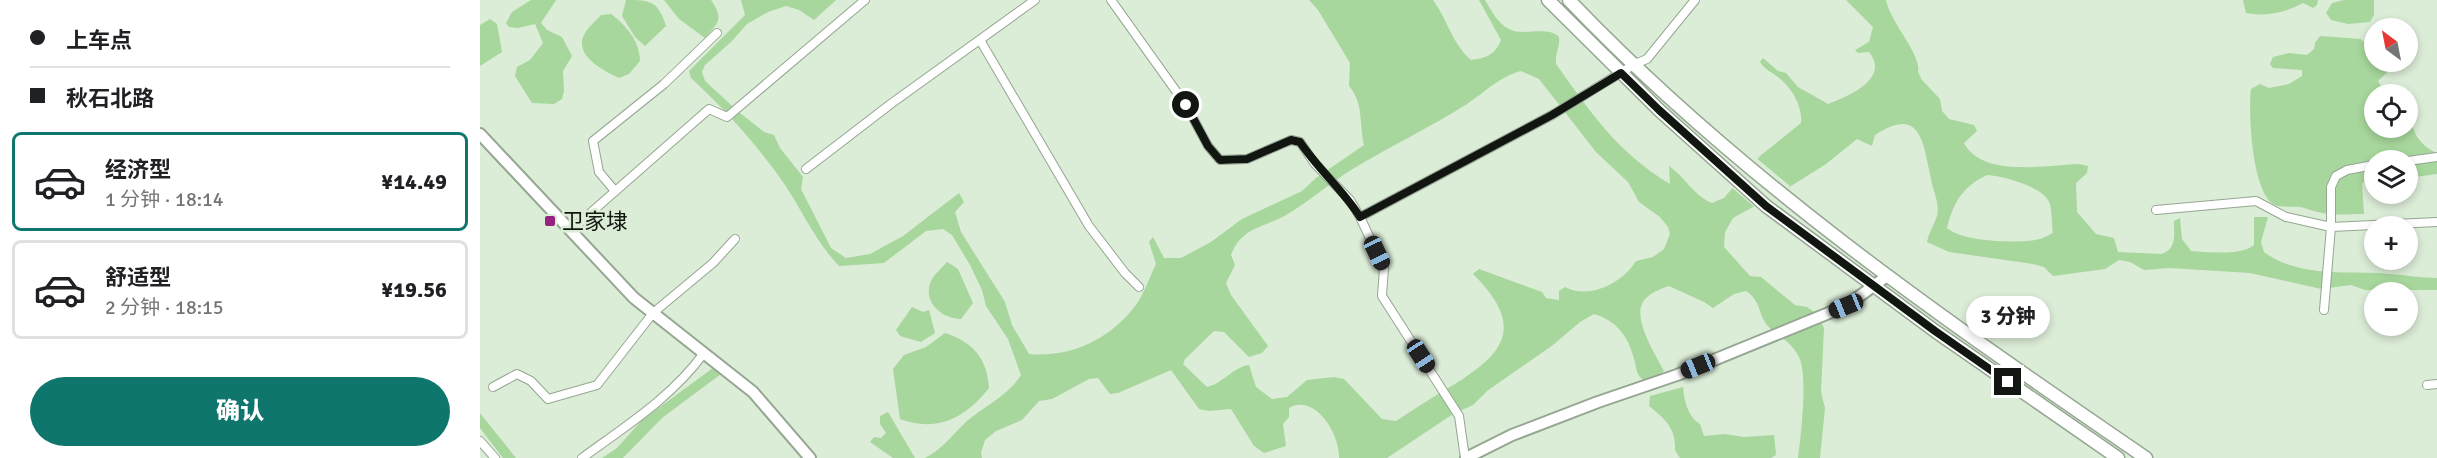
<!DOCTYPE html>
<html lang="zh">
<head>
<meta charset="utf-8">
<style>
  :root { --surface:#fff; --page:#f2f2f2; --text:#202124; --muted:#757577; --line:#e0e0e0; --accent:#0f766e }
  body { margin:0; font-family:Signika,"Noto Sans SC",sans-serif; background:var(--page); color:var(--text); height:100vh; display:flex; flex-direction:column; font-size:22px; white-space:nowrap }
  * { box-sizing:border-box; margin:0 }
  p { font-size:20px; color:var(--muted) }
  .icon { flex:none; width:33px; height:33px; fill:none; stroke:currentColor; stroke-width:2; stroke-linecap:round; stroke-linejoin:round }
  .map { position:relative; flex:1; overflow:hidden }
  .details { display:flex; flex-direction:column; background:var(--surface); width:480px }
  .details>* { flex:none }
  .guide { display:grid; align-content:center; height:132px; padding:0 30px; background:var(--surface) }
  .needle { width:39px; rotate:328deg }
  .fabs { position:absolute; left:1884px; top:18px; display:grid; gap:12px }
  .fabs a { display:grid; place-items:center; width:54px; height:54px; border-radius:50%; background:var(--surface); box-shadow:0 3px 9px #0003; font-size:30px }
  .end { position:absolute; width:27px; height:27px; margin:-14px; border:8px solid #111710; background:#fff; box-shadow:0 0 0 3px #fff }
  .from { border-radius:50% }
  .bubble { position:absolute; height:42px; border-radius:21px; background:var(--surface); box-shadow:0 3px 9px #0003; font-size:20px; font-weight:800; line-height:42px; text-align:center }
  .car { position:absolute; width:18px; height:36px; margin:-18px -9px; border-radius:8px; box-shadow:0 0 4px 2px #0007; background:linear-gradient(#222 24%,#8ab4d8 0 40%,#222 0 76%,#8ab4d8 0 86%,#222 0) }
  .guide b { display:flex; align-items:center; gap:21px; height:57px; font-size:22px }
  .guide b+b { border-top:2px solid var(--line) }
  .guide i { width:15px; height:15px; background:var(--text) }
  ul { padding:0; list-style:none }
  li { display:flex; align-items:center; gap:18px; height:99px; margin:0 12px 9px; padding:0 18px; border:3px solid var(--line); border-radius:9px }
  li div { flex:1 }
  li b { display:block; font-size:22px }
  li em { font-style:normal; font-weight:800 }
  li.selected { border-color:var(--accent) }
  li>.icon { width:54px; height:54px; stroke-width:1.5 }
  .button { display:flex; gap:12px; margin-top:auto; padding:12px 30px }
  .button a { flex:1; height:69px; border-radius:36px; background:var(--accent); color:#fff; font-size:24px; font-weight:800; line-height:69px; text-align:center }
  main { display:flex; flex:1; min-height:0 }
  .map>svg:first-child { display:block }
  .water { fill:#a7d79c; fill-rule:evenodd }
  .pier { fill:#dbecd7 }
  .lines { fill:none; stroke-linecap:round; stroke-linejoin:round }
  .street-casing { stroke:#95a692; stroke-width:10 }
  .secondary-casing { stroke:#95a692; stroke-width:14 }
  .primary-casing { stroke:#95a692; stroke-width:15 }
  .street { stroke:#fff; stroke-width:8 }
  .secondary { stroke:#fff; stroke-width:10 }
  .primary { stroke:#fff; stroke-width:12 }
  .route { stroke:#111710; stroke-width:8 }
  .poi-dot { fill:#952281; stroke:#dbecd7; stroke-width:2 }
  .labels { text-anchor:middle; stroke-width:5; stroke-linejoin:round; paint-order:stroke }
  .poi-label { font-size:22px; fill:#111710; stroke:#dbecd7; text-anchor:start }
</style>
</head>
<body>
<main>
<section class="details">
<div class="guide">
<b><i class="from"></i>上车点</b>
<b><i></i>秋石北路</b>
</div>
<ul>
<li class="selected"><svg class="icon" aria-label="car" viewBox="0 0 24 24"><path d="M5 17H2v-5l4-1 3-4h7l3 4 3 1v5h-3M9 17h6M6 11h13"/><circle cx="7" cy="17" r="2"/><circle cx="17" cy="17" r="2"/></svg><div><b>经济型</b><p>1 分钟 · 18:14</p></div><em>¥14.49</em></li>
<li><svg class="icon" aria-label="car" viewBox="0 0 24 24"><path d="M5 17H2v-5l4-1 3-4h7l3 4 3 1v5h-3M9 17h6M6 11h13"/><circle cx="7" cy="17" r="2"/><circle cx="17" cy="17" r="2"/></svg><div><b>舒适型</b><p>2 分钟 · 18:15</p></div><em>¥19.56</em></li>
</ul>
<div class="button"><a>确认</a></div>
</section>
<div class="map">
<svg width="1957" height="458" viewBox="0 0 1957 458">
  <rect width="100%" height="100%" fill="#dbecd7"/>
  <path class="water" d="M51,0H76L61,23L67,30L82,37L92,56L83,71L84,91L82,99L74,104L52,103L35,76L37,67L50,60L63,43L55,24L38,28L29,27L26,23L32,12Z
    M146,0C171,0 178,1 186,26L165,46L155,37L142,16Z
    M184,0H231C244,20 239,21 225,38L199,19Z
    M261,0H356L334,20L319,10L306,6L288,12L267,24L252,41L225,65L222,72L225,81L260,113L284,132L294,135L300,148L323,177L321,189L351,248L366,258L390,254L423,236L479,193L484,202L475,212L481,232L525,302L532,325L549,354C592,358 633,338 658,302C665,291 670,276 676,264L669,242L673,237L684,258H701L731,242L762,219L822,191L836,178L884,145C879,124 884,103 869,86L870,63L838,10L829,0H953C967,19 973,45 991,60C1006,58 1015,55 1021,40L999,0H1005C1011,10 1018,24 1029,29C1044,37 1066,25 1079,37C1080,47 1075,54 1076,64C1111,113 1137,152 1190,184L1189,166C1205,177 1213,195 1232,203L1244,198L1280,156L1321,123C1323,106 1311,87 1298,77C1291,71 1286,71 1280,62L1283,58L1298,71L1306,73L1318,87L1348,104C1367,97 1411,79 1389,52L1378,53L1375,50L1389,42L1393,27L1366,0H1406C1410,22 1442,55 1438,72L1442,80L1460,99L1462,111L1469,119L1494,125L1497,131L1484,143C1502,178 1567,165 1599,164L1608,166L1607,173L1596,183L1597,212L1616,234L1634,238L1638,252L1682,254C1697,249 1694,234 1694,221L1700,218L1702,239L1711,251C1727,252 1762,256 1774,245V217H1788L1781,242L1784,252C1821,279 1868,270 1910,274C1926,275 1941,278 1957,278V290H1885L1871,285L1841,289L1770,273L1690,268L1664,270L1650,262L1639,260L1625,269L1573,276L1564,267L1553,264L1469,252L1447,242C1449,232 1454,225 1457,216C1460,203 1453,191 1451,179C1443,142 1441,105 1395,135L1392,146L1377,139L1346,164L1311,186L1253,218L1245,232L1244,247L1270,276L1281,277L1315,305L1327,307L1337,314L1344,328L1341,392L1345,408L1340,458H1318C1321,436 1328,375 1319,357C1310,339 1296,336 1287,325C1277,312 1282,302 1266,291L1254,294L1233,308L1224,302L1189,286C1180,289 1166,294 1162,304C1154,321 1176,356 1184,371L1174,378L1163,380C1155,373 1157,368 1154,359C1149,337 1136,320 1114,314L1100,322L1073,345L1007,391L993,405L973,414L907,458H859C860,434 835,393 809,408V417L803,424L806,446L784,453L774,446L751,409L729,411L719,409L691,370L638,393L630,394L618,378L609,379L572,399L559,401L542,420L516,431L505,440L501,453L502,458H445C463,449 473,434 487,421C505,406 529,395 541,375L528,339L506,306L502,290L490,265L472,235L463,229L446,231L404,263L359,266C336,242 323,212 305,185C278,146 246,110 211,78L209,71L265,15ZM1041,71L1059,79L1116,152L1148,182L1159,202L1180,217L1188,227L1190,234L1184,249L1173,257L1156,261C1143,283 1109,300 1085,287L1079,291V300L1066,298L1062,292L999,269L993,274C1051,331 1019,358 963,391C947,401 931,411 916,421L902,419L864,379L854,377L827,380L807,397L792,399L776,387L769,365C753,367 744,383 727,387L703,364L705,359L734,331L744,332L769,357L782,353L788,346L751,295L746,283L755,265L751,255C762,225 787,228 811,212C832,199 850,183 871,170C909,147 949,128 987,104C1004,93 1020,76 1041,71ZM1507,175C1523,176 1560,186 1568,200C1573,207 1571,224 1573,233C1567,236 1562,239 1555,240C1534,243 1483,242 1467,228C1473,203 1483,186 1507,175Z
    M1763,0H1838L1837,5L1833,8L1823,3C1807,12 1785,17 1766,13Z
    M1864,0H1894V15L1890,22L1868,24L1851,20L1846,13L1852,3Z
    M131,14C147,26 160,42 160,61L149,74L139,78C124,71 92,55 105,33C108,27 116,21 121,15Z
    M10,19L17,24L22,52L0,66V25Z
    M1840,36L1881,39L1887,45L1894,43V62H1918L1898,81L1902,88L1914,94H1894V128H1928V113L1932,115C1930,132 1942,147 1957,153V174L1928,178V160H1894V180L1882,183L1884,214C1869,214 1852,216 1838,212C1832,211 1826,208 1820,207C1811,206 1800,208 1793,204C1772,190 1768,113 1771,89L1780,84L1789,88L1809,84L1822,76V70L1793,68L1790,64L1793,57L1809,53L1827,55L1834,49L1835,43Z
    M467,262L478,269L493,303L481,319C462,319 442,302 451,281C454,274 462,268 467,262Z
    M432,307L443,312L449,310L455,333L441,342L420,336L416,330Z
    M465,333C493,342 507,358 509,388C486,417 458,433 420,419L413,369L424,355L446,347Z
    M233,368L241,374L182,418L143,458H122L137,448L162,420Z
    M1203,387C1204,400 1208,417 1220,424L1224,436L1244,434L1264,437L1294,435L1296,455L1291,458H1200L1195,450C1196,428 1185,419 1169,406L1170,396Z
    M408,412L435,458H413L390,442L394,437L401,438L406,433L400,424V416Z
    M0,413L36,458H23L0,428Z"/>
  <path class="pier" d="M1275,157L1310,186L1278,210L1250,186Z"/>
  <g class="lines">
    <g class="street-casing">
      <path id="street" d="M631,0L706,105L728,146L740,160L767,159L811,140L820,142L835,164L870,200L880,217L904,268L902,296L979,416L985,458
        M500,40L609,226L645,273L659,287
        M1928,161L1957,157
        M326,169L412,103L555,0
        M135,191L119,172L113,141L184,84L237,33
        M1676,210L1776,201L1806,217L1851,227L1957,222
        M880,217L1072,115L1155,64L1167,59L1215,0
        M91,230L229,109L247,117L385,0
        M1844,310L1851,227V187L1856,176L1867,170L1894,165
        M1947,385L1957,384
        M13,387L37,374L51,381L68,399L117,385L173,313L233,263L255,239
        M0,441L15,458
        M102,458C146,426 192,397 224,353"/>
    </g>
    <g class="secondary-casing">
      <path id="secondary" d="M0,134L154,298L273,392L330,458
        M986,458L1032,435L1118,402L1197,375L1366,306L1407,276"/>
    </g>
    <g class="primary-casing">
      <path id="primary" d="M1068,0L1179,110L1286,206L1455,331L1638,458
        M1089,0C1260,179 1463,319 1666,458"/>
    </g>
    <use href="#street" class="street"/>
    <use href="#secondary" class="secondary"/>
    <use href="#primary" class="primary"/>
  </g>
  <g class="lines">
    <path class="route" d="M706,105L728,146L740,160L767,159L811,140L820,142C838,169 863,190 880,217L1072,115L1141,73L1179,110L1286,206L1455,331L1528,382"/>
  </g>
  <rect class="poi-dot" x="64" y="215" width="12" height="12" rx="3"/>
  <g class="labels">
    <g class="poi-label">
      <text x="82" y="229">卫家埭</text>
    </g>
  </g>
</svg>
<div class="fabs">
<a><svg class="needle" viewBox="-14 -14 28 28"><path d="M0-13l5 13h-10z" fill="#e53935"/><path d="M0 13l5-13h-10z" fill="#757577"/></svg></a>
<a><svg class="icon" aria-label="locate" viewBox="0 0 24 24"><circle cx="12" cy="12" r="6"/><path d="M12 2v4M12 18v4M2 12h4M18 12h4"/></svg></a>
<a><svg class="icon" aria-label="layers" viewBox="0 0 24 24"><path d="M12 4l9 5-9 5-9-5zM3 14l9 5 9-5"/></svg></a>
<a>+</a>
<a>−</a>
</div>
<i class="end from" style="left:706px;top:105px"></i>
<i class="end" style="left:1528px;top:382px"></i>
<div class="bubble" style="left:1486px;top:296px;width:84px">3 分钟</div>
<i class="car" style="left:897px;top:253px;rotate:155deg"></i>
<i class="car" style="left:1366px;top:306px;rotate:248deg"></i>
<i class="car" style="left:941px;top:356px;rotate:147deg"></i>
<i class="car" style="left:1218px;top:366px;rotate:248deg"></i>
</div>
</main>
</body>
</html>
